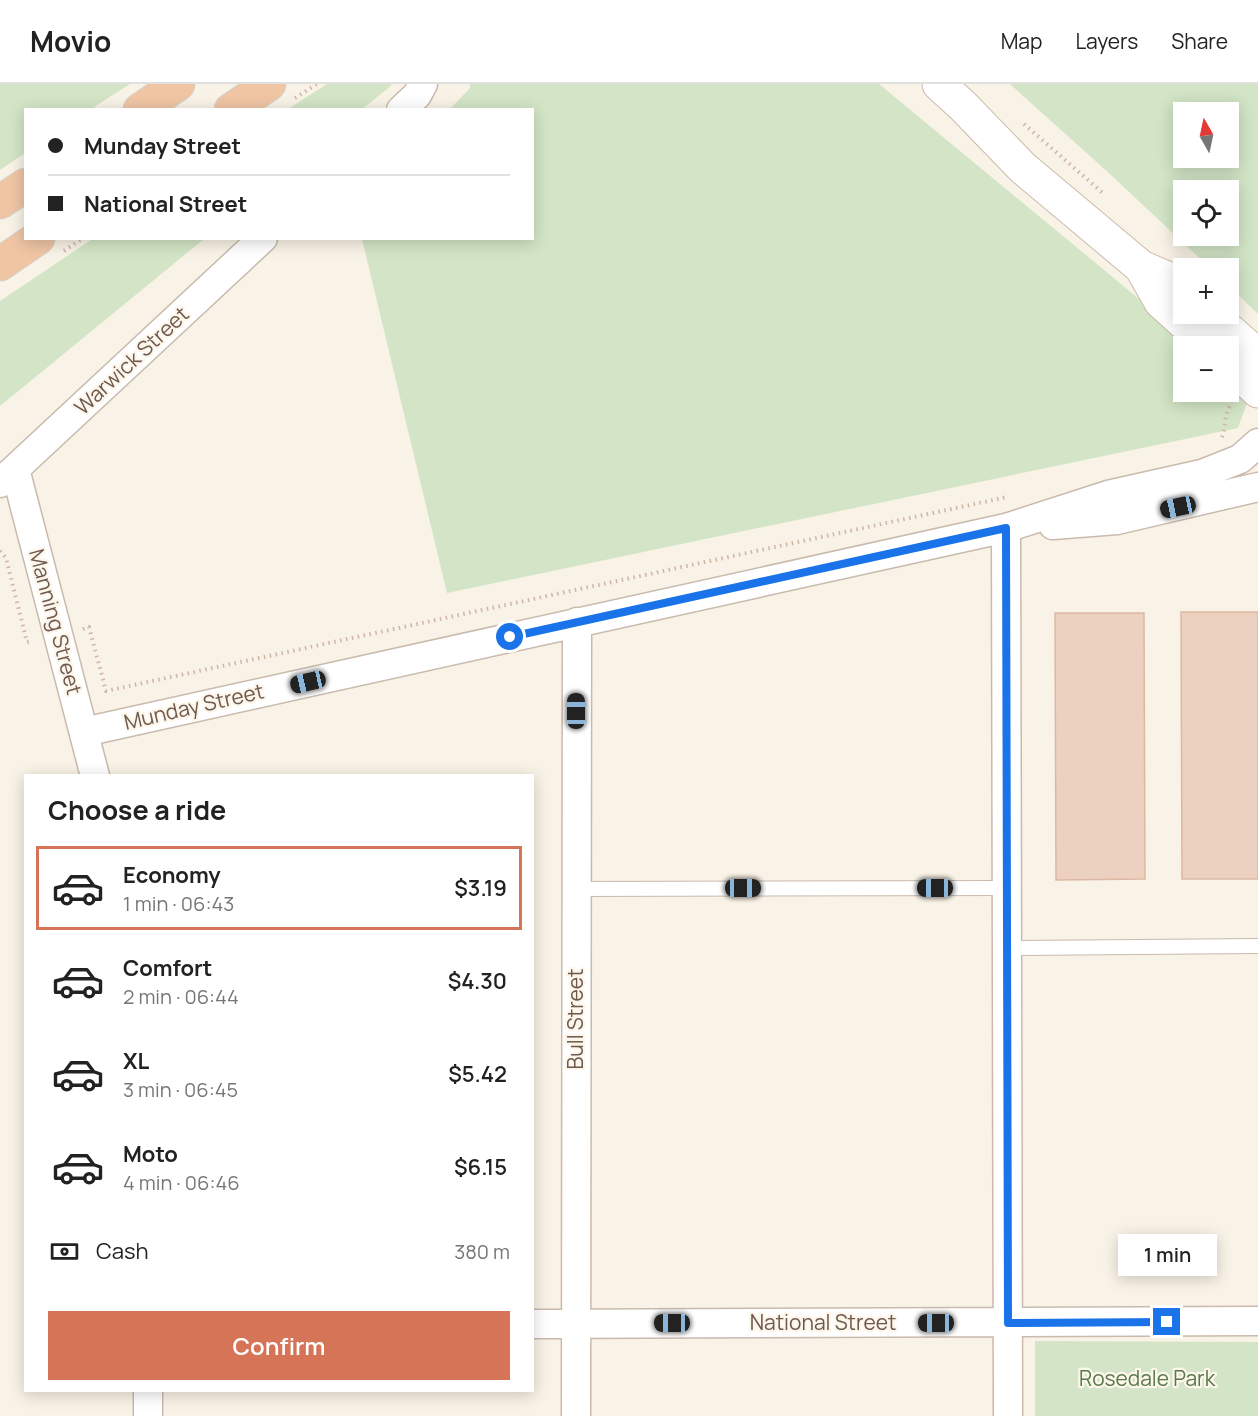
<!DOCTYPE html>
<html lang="en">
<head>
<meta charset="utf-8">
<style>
  :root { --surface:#fff; --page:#f2f2f2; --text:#222; --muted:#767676; --line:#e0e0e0; --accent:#d67458 }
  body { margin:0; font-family:Manrope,sans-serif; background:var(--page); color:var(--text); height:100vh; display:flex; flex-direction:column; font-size:22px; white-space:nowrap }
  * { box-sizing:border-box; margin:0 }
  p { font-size:20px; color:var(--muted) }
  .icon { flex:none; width:33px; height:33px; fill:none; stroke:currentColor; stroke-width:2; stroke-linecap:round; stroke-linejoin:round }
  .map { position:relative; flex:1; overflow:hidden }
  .drawer { position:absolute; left:24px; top:690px; width:510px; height:618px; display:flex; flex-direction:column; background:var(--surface); border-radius:0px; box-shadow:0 3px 15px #0003 }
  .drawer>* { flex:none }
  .guide { position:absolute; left:24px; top:24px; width:510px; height:132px; border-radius:0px; box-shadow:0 3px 15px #0003; display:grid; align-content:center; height:132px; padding:0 24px; background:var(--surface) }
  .needle { width:39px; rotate:351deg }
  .tools { position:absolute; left:1173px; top:18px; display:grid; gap:12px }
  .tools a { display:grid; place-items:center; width:66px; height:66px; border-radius:0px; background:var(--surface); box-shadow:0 3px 15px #0003; font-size:30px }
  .end { position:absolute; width:27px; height:27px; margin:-14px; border:8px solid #1a73e8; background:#fff; box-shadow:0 0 0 3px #fff }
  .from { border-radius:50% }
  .bubble { position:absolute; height:42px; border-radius:0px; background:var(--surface); box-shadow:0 3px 15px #0003; font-size:20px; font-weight:600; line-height:42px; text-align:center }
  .car { position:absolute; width:18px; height:36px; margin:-18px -9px; border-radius:8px; box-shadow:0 0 4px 2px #0007; background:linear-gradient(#222 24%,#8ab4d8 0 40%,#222 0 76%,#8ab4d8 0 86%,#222 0) }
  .guide b { display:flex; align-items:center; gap:21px; height:57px; font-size:22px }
  .guide b+b { border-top:2px solid var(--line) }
  .guide i { width:15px; height:15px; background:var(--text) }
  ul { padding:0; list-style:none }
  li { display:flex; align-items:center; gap:18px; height:84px; margin:0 12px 9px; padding:0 12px; border:3px solid transparent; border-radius:0px }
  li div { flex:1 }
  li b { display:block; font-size:22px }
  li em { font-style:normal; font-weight:600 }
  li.current { border-color:var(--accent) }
  li>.icon { width:54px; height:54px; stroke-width:1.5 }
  h2 { padding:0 24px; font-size:27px; line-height:72px }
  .pay { display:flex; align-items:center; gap:15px; height:66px; padding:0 24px; font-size:22px }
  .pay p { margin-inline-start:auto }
  .primary-button { display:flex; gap:12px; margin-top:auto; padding:12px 24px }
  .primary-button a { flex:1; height:69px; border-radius:0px; background:var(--accent); color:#fff; font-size:24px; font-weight:600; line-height:69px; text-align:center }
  header { display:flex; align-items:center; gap:36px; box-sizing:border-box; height:84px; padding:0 30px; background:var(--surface); border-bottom:2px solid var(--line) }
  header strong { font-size:28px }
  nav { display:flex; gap:33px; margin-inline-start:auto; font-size:21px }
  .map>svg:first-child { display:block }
  .green { fill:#d3e5c6; fill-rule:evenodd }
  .building { fill:#ecd1c0; stroke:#dcb8a3; stroke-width:1.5 }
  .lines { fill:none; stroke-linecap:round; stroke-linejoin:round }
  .service-casing { stroke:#c9baad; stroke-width:16 }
  .minor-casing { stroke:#c9baad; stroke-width:31 }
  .secondary-casing { stroke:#ccbaac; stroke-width:35 }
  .trunk-casing { stroke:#d7d1cd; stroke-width:35 }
  .path { stroke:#d0b5a4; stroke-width:4; stroke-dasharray:1.5 4.5; stroke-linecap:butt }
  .service { stroke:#fff; stroke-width:14 }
  .minor { stroke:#fff; stroke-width:28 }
  .secondary { stroke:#fff; stroke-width:33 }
  .trunk { stroke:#efc5a4; stroke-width:33 }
  .route { stroke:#1a73e8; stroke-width:8 }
  .labels { text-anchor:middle; stroke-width:4.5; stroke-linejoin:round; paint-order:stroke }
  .street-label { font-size:21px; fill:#6f594e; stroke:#fdf6eb }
  .park-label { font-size:21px; fill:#587a4a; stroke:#fdf6eb }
</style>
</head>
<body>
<header>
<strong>Movio</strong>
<nav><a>Map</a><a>Layers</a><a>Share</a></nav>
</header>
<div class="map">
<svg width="1258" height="1332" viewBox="0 0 1258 1332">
  <rect width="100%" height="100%" fill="#f9f2e6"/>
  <path class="green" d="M0,0H130L91,25L26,26L25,69L0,86Z
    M327,0H391V2L362,25H288Z
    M470,0H879L1196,262H1184V308H1228L1229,289L1251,308L1238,344L447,509L362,155L532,154V26L450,25L470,4Z
    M1010,0H1258V230L1229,202L1228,184H1210L1111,91ZM1228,28V74H1184V28ZM1184,106H1228V152H1184Z
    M94,154L204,155L0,322V217Z
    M1035,1257L1258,1258V1332H1035Z"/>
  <path class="building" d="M1181,528H1258V795H1182Z
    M1055,529H1144L1145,795L1056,796Z"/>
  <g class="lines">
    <g class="service-casing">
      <path id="service" d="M575,805L1007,804
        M1007,864L1258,862"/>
    </g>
    <g class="minor-casing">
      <path id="minor" d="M401,26L417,11L423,0
        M15,385L95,692
        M0,399L263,154
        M1053,441L1117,436L1258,403
        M1006,444L1008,1332
        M84,648L1006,444L1108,411L1202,390L1240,375L1258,359
        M532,1240L1258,1237
        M148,1332V1306
        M576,1332L577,538"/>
    </g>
    <g class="secondary-casing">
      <path id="secondary" d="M939,0L963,22L1023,84L1141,183L1176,198L1184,205
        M1141,183L1161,218L1210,262
        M1211,230L1258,272
        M1228,279L1258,307"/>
    </g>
    <g class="trunk-casing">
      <path id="trunk" d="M140,26L178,0
        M231,26L269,0
        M0,118L26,101
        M0,180L38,154"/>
    </g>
    <path class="path" d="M295,14L317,0
      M1024,40L1104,110
      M64,167L83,154
      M1222,353C1226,343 1224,329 1231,321
      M0,467L6,474L27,558L32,557
      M83,545L89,543L106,607L1007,413"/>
    <use href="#service" class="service"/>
    <use href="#minor" class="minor"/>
    <use href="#secondary" class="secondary"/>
    <use href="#trunk" class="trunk"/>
  </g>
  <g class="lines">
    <path class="route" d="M510,553L1006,444L1008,1239L1167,1238"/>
  </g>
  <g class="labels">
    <g class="street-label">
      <text transform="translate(132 277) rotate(-43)" y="7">Warwick Street</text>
      <text transform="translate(55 538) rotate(75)" y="7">Manning Street</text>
      <text transform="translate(194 623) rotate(-13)" y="7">Munday Street</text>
      <text transform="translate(576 935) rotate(-90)" y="7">Bull Street</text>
      <text x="823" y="1246">National Street</text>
    </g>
    <g class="park-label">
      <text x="1147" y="1302">Rosedale Park</text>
    </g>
  </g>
</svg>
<div class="tools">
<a><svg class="needle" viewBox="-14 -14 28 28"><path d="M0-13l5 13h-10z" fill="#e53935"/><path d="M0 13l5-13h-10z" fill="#767676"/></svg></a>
<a><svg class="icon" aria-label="locate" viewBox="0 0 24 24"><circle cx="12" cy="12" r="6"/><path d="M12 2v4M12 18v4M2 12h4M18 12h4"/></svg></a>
<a>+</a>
<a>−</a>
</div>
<i class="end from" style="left:510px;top:553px"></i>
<i class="end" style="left:1167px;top:1238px"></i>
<div class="bubble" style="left:1118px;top:1150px;width:99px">1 min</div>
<i class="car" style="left:1178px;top:423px;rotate:258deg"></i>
<i class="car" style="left:308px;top:598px;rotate:257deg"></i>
<i class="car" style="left:576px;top:627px;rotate:0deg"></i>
<i class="car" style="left:743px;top:804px;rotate:90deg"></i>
<i class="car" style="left:935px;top:804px;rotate:270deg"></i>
<i class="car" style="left:672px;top:1239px;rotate:270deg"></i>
<i class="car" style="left:936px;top:1239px;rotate:270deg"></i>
<div class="guide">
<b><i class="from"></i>Munday Street</b>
<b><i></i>National Street</b>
</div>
<section class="drawer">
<h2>Choose a ride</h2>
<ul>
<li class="current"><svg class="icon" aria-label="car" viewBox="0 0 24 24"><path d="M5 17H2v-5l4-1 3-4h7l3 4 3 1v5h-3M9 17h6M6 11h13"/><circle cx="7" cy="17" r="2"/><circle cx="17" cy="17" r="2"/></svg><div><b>Economy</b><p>1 min · 06:43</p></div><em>$3.19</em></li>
<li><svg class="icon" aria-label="car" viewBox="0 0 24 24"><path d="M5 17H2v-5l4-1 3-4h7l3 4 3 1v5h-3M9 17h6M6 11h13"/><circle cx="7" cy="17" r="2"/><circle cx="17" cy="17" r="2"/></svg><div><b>Comfort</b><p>2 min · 06:44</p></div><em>$4.30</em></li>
<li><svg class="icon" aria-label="car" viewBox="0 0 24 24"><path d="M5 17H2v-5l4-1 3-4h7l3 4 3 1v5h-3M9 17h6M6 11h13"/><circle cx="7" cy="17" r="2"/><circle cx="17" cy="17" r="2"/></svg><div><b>XL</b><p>3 min · 06:45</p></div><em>$5.42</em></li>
<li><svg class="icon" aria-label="car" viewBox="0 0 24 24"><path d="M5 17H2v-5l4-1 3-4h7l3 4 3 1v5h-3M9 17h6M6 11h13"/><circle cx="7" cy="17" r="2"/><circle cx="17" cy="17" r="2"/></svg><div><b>Moto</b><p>4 min · 06:46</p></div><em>$6.15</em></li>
</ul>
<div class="pay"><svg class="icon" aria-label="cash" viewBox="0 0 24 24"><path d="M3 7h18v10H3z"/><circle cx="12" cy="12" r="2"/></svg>Cash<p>380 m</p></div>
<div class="primary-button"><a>Confirm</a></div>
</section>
</div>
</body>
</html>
